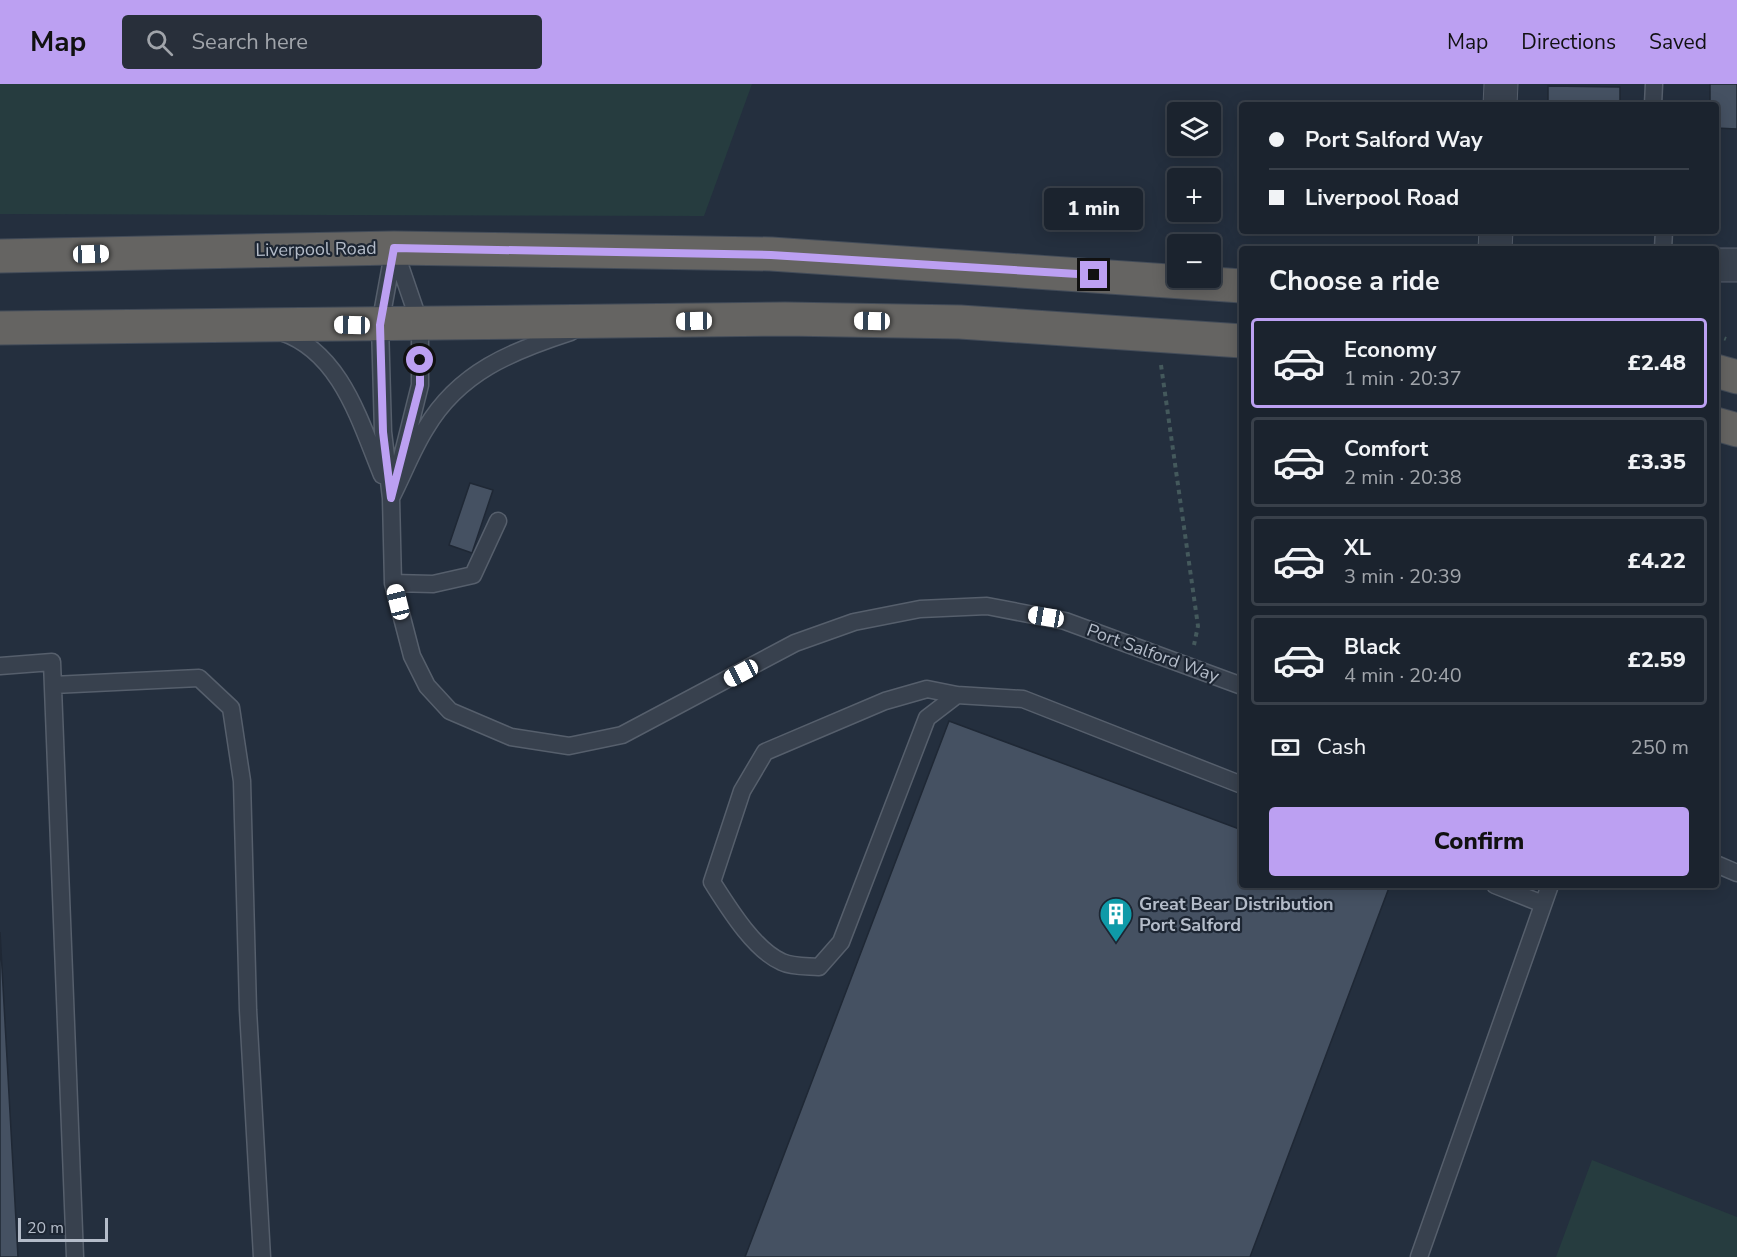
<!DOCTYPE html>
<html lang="en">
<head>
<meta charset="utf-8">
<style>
  :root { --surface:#1b232e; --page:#282f3a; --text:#f1f3f6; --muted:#a0a4aa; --line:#39404a; --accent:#bca0f2 }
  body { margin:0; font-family:"Nunito Sans",sans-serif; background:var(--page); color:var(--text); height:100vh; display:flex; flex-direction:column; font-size:22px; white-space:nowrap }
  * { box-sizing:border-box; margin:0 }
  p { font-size:20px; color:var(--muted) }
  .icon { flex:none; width:33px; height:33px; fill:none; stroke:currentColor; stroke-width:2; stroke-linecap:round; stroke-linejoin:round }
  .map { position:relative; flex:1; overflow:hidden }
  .sheet { position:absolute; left:1239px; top:162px; width:480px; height:642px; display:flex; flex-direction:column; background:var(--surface); border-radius:6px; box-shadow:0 3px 15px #0003,0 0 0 2px var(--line) }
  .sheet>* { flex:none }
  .hud { position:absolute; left:1239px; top:18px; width:480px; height:132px; border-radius:6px; box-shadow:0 3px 15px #0003,0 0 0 2px var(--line); display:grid; align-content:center; height:132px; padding:0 30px; background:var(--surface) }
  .fabs { position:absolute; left:1167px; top:18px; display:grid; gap:12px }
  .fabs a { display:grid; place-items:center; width:54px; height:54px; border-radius:6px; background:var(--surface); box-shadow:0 3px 15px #0003,0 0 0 2px var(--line); font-size:30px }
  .scale { position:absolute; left:18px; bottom:15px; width:90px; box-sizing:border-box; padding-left:6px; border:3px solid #b4bcc9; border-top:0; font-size:16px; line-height:21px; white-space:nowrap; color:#b4bcc9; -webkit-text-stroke:4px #1d2633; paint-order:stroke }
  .end { position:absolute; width:27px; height:27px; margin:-14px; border:8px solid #bca0f2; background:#111; box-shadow:0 0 0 3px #111 }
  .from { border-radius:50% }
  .bubble { position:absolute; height:42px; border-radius:6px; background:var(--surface); box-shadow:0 3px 15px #0003,0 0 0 2px var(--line); font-size:20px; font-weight:800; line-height:42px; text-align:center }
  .car { position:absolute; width:18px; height:36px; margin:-18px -9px; border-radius:8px; box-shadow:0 0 4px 2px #0007; background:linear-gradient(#fff 24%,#345 0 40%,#fff 0 76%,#345 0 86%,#fff 0) }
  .hud b { display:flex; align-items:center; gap:21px; height:57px; font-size:22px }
  .hud b+b { border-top:2px solid var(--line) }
  .hud i { width:15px; height:15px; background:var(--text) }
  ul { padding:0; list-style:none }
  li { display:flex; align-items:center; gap:18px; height:90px; margin:0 12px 9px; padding:0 18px; border:3px solid var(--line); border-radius:6px }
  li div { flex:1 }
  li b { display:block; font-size:22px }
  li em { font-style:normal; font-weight:800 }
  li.current { border-color:var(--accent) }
  li>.icon { width:54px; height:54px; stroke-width:1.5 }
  h2 { padding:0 30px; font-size:27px; line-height:72px }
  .pay { display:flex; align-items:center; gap:15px; height:66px; padding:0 30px; font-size:22px }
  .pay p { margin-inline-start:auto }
  .cta { display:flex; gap:12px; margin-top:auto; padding:12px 30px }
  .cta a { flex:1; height:69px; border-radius:6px; background:var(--accent); color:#111; font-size:24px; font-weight:800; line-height:69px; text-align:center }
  header { display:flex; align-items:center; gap:36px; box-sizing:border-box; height:84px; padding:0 30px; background:var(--accent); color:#111 }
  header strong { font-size:28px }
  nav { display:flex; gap:33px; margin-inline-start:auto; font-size:21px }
  .search { width:420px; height:54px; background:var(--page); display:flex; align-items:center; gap:15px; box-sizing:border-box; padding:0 21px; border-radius:6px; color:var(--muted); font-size:22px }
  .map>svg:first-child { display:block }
  .green { fill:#263c3f }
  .building { fill:#455162; stroke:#1f2835; stroke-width:1.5 }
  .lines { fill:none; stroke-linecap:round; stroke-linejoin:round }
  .service-casing { stroke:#565f6c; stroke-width:19 }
  .minor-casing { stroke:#565f6c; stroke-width:35 }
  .trunk-casing { stroke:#434c59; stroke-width:35 }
  .path { stroke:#44595c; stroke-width:4; stroke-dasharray:4.5 4.5; stroke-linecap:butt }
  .service { stroke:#38414e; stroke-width:16 }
  .minor { stroke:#38414e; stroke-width:33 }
  .trunk { stroke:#656462; stroke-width:33 }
  .route { stroke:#bca0f2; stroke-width:8 }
  .labels { text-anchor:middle; stroke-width:4.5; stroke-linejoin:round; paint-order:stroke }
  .street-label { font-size:18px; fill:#b4bcc9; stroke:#1d2633 }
  .poi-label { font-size:18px; font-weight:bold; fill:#b4bcc9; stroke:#1d2633; text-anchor:start }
</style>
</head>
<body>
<header>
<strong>Map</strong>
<div class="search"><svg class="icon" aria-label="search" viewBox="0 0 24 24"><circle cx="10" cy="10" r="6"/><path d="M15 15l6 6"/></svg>Search here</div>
<nav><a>Map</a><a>Directions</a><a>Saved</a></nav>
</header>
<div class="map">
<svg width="1737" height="1173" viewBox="0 0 1737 1173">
  <rect width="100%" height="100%" fill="#242f3e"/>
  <path class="green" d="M0,0H752L704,132L0,130Z
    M1592,1076L1737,1133V1173H1556Z"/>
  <path class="building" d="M1710,0H1737V45L1716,44V21H1710Z
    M1548,2L1620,3V21H1548Z
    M470,399L493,406L472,469L449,461Z
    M949,637L1242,746V801H1390L1250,1173H745Z
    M0,848L18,1173H0Z"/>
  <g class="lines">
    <g class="service-casing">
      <path id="service" d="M1653,21L1654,0
        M394,164L380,241L383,348L391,414L393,499L412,572L427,602L450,627L511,653L569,662L622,651L795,559L854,538L920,525L987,522L1065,537L1242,602
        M1663,165L1664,147
        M395,167L420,240V301L400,381
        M281,248C341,268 360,338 382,391
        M391,414C403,391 412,366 426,344C459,288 512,267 571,248
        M393,499L433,500L473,491L498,437
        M0,582L52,578L75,1173
        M53,601L199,594L231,624L242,697L248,926L262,1173
        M957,611L927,634L841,858L819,883C808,882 792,883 782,878C754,866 728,823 712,798L742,707L765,668L885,617L927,605L957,611L1023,615L1242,701
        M1716,780L1737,789
        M1495,801L1543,820
        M1419,1173L1550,801"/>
    </g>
    <g class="minor-casing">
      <path id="minor" d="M1500,21L1501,0
        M1495,165L1496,147
        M1716,181H1737"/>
    </g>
    <g class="trunk-casing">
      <path id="trunk" d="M0,172L394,164L771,170L1242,202
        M0,244L785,235L960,238L1242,257
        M1716,287L1737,293
        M1716,340L1737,346"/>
    </g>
    <path class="path" d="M1716,251L1726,255
      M1161,281L1198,542L1194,561"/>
    <use href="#service" class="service"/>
    <use href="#minor" class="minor"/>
    <use href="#trunk" class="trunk"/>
  </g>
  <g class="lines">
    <path class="route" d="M420,276V301L391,414L383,348L380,241L394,164L771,171L1094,191"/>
  </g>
  <defs>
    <g id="building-pin" transform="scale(1.725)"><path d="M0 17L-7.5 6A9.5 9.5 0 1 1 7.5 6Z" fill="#0f9aa8" stroke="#1d2633"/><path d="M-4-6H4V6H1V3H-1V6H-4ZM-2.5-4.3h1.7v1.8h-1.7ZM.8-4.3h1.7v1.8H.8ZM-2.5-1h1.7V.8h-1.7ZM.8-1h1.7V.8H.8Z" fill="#fff"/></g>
  </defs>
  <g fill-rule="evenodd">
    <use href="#building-pin" x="1116" y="830"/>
  </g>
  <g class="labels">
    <g class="street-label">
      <text transform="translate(316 165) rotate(-1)" y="6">Liverpool Road</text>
      <text transform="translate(1153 569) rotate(20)" y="6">Port Salford Way</text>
    </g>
    <g class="poi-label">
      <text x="1139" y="826">Great Bear Distribution<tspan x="1139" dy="21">Port Salford</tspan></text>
    </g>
  </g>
</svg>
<div class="fabs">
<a><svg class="icon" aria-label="layers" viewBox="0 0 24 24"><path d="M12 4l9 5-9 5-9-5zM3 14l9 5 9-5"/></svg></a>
<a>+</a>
<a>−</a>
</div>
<div class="scale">20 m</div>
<i class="end from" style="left:420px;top:276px"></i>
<i class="end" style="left:1094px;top:191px"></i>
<div class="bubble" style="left:1044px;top:104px;width:99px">1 min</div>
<i class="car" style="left:91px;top:170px;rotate:88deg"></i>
<i class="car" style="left:694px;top:237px;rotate:269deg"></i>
<i class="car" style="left:872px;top:237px;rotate:271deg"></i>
<i class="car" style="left:352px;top:241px;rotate:271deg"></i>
<i class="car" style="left:398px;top:518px;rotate:346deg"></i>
<i class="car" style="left:1046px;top:533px;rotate:280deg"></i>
<i class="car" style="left:741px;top:589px;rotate:242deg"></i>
<div class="hud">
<b><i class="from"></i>Port Salford Way</b>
<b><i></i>Liverpool Road</b>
</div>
<section class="sheet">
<h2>Choose a ride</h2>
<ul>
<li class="current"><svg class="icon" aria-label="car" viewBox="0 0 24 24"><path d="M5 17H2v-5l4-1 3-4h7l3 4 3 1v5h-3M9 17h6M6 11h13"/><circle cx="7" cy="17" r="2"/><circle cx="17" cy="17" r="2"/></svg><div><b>Economy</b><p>1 min · 20:37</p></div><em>£2.48</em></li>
<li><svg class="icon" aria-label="car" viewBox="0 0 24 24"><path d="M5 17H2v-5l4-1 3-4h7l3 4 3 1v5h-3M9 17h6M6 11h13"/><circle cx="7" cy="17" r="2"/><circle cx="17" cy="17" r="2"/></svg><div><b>Comfort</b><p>2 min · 20:38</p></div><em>£3.35</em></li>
<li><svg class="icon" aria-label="car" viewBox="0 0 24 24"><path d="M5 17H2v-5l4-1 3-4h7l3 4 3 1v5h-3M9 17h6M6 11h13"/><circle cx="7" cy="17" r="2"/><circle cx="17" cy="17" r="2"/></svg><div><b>XL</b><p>3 min · 20:39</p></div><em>£4.22</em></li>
<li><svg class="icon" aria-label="car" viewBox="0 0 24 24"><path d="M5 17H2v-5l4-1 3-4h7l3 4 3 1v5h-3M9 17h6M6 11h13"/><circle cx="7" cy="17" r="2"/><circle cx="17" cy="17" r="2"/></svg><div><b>Black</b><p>4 min · 20:40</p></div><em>£2.59</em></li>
</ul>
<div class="pay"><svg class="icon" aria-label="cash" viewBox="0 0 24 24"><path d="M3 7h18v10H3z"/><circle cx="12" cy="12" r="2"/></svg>Cash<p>250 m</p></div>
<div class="cta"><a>Confirm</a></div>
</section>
</div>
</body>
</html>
